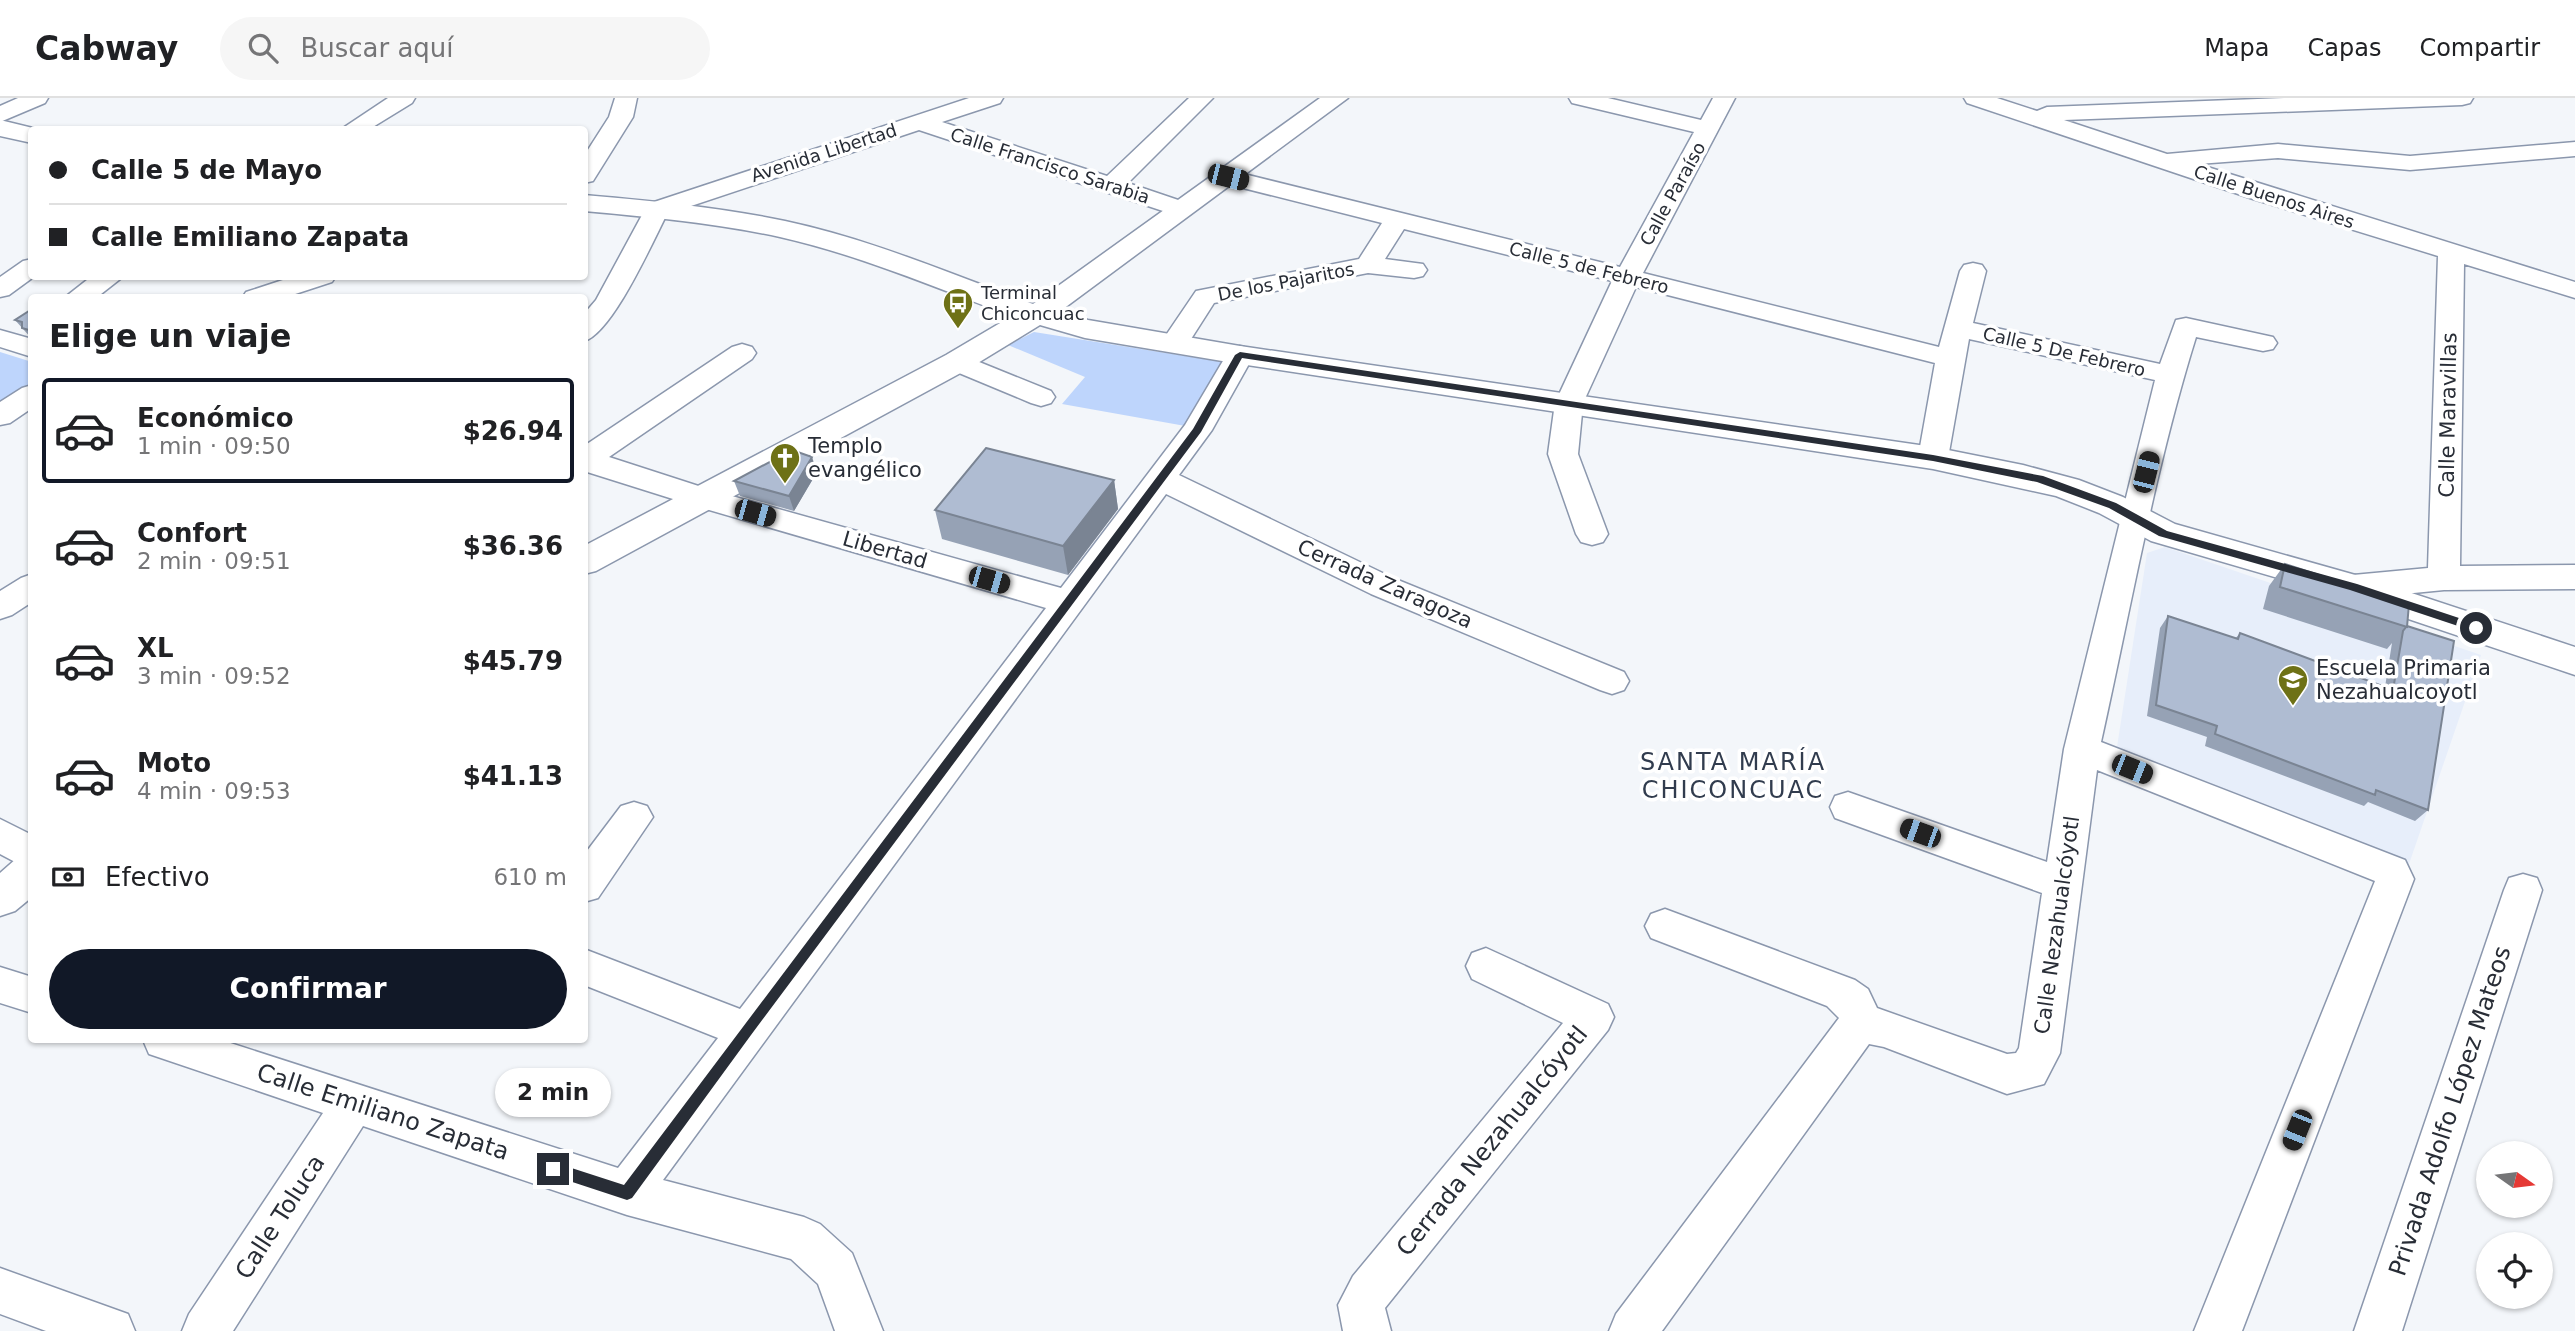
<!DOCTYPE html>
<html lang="es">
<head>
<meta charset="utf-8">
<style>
  :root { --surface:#fff; --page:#f6f6f6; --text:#202124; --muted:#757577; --line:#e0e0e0; --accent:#111827 }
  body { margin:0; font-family:"DejaVu Sans",sans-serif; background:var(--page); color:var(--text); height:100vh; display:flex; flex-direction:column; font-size:26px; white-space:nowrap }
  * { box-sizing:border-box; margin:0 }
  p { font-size:23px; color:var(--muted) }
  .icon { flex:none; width:38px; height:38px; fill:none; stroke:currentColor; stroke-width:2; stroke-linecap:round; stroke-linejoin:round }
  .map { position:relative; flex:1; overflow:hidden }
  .panel { position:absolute; left:28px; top:196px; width:560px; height:749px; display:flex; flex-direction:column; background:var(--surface); border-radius:7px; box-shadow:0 2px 5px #0004 }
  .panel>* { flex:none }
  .hud { position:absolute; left:28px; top:28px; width:560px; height:154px; border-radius:7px; box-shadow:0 2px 5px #0004; display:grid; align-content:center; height:154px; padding:0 21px; background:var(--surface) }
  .needle { width:46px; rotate:104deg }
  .buttons { position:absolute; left:2476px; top:1043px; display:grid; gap:14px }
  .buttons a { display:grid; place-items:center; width:77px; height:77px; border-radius:50%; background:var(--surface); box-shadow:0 2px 5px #0004; font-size:35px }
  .end { position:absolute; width:32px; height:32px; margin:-16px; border:9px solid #282d36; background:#fff; box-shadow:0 0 0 4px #fff }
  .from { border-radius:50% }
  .bubble { position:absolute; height:49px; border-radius:24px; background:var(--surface); box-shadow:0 2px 5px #0004; font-size:23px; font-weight:600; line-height:49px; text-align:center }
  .car { position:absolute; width:21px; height:42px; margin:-21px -10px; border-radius:9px; box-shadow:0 0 5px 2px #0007; background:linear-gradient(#222 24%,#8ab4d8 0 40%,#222 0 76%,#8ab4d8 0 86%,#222 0) }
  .hud b { display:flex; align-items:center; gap:24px; height:66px; font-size:26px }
  .hud b+b { border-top:2px solid var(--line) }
  .hud i { width:18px; height:18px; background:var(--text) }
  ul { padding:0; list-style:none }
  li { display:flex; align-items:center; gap:21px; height:105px; margin:0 14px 10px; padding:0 7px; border:4px solid transparent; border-radius:7px }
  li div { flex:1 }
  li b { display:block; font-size:26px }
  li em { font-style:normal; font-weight:600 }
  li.active { border-color:var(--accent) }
  li>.icon { width:63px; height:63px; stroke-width:1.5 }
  h2 { padding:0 21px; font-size:32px; line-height:84px }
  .pay { display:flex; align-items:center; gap:18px; height:77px; padding:0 21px; font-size:26px }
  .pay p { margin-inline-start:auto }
  .cta { display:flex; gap:14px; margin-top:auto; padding:14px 21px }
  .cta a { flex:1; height:80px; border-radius:42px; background:var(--accent); color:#fff; font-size:28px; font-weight:600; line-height:80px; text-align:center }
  header { display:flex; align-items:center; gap:42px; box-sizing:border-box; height:98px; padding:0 35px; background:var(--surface); border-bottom:2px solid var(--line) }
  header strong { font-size:33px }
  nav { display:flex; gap:38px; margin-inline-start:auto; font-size:24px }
  .search { width:490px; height:63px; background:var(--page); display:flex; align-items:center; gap:18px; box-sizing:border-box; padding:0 24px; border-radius:38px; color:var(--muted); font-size:26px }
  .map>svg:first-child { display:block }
  .built { fill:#e7eefa }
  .green { fill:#bed5fc }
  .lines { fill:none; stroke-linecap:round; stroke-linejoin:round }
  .minor-casing { stroke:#8b97ad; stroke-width:3 }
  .secondary-casing { stroke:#8b97ad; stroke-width:3 }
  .minor { fill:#fff; fill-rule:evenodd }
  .secondary { fill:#fff; fill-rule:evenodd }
  .wall { fill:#96a2b5 }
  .shaded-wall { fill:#7a8493 }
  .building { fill:#afbcd2; stroke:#7a8493; stroke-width:2 }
  .route { fill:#282d36 }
  .labels { text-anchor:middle; stroke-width:7; stroke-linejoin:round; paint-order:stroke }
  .far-street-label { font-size:18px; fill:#282d36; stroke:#fff }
  .far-poi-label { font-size:18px; fill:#282d36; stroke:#fff; text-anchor:start }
  .street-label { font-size:21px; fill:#282d36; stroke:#fff }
  .poi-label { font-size:21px; fill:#282d36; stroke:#fff; text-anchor:start }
  .quarter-label { font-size:24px; letter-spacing:2px; fill:#313c4e; stroke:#fff }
  .near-street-label { font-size:24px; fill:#282d36; stroke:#fff }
</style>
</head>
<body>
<header>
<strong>Cabway</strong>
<div class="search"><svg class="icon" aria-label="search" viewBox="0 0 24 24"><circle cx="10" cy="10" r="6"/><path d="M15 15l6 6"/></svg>Buscar aquí</div>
<nav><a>Mapa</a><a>Capas</a><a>Compartir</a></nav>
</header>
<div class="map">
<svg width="2575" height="1233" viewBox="0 0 2575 1233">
  <rect width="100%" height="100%" fill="#f3f6fa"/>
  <path class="built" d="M2165,449L2481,557L2409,766L2115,662L2147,455Z"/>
  <path class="green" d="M1034,234L1229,265L1191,329L1062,306L1085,279L1008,247Z
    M0,254L32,264L31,288L0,309Z"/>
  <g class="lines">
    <g class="minor-casing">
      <path id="minor" d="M18,0H48L45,5L0,24V8Z
        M388,0H415L412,5L368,32H340Z
        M615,0H637L633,19L593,83L584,85V58L609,19Z
        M969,0H1003L1000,5L942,24L1107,78L1189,0H1213L1128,85L1190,106L1193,111L1190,116L1181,118L1172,116L919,32L667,116C653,143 612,236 584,243V216L596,202L648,106Z
        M1569,0H1608L1701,22L1713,0H1735L1643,175L1939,249L1960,173L1964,167L1973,165L1982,167L1986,173L1973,225L2160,266L2176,222L2186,220L2273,239L2277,245L2273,251L2263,253L2196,239C2155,370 2131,509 2101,644L2405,762L2414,781L2242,1233H2194L2375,783L2097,672L2060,955L2044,986L2007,996L1884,949L1869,946L1662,1233H1609L1616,1216L1839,920L1827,908L1651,840L1645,828L1651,816L1665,811L1855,882L1868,891L1877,910L2007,956L2016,955L2019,950L2042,795L1835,720L1830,709L1835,698L1848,694L2047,764L2064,651L2155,282L1969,241L1948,360L1944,367L1933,370L1922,367L1918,360L1935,265L1636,189L1583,305L1578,356L1608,436L1603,444L1592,447L1581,444L1576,436L1548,356L1555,305L1612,183L1404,131L1385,161L1423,166L1427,172L1423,178L1414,180L1368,175L1214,205L1184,252L1174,254L1164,252L1160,246L1196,193L1359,161L1382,125L1219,84L1216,79L1219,74L1228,72L1620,169L1694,34L1572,5Z
        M1964,0H1997L2037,13L2047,9L2284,0H2473L2470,5L2462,7L2064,22L2167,56L2278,46L2410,58L2575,44V58L2410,72L2278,60L2198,66L2575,184V200L2464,166L2460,468L2575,467V491L2444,492L2353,501L2342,497L2337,489L2342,481L2353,477L2428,470L2438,158L2253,101L1967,5Z
        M32,161V178H35L9,197L0,199V179L23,163Z
        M92,178H124L96,200H64Z
        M295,178H336L332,184L283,200H242L246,194Z
        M0,232L32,241V259L0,249Z
        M742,246L752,249L756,255L752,261L609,359L714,393L1061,490L1185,327L1230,251L1240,248L1250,251L1254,257L1212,332L1179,377L1393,480L1624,574L1629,583L1624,592L1612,596L1600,592L1371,496L1166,396L663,1082L804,1119L820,1126L852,1155L883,1233H835L818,1186L791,1161L627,1117L363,1028L233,1233H182L189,1216L323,1015L149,956L143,942H221L618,1070L718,940L584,887V851L740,911L1046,510L692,407L584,373V348L732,249Z
        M957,255L1051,293L1055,299L1051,305L1041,308L1031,305L947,270L943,264L947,258Z
        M32,287V310L10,325L0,327V304L22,290Z
        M32,476V504L12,517L0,521V493L21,480Z
        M634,704L647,708L653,719L598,800L584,804V757L621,708Z
        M0,721L32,737V773L0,756Z
        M2523,776L2537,780L2542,792L2402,1233H2354L2504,792L2509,780Z
        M1486,850L1608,906L1614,919L1608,932L1385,1210L1391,1233H1343L1338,1207L1353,1178L1563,925L1472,881L1466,868L1472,855Z
        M0,869L32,879V915L0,905Z
        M0,1170L128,1216L135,1233H46L0,1216Z"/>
    </g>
    <g class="secondary-casing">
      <path id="secondary" d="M1320,0H1348L1059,214L1088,222L1240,248L1933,349L2023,367L2079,382L2123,399L2175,426L2366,480L2575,549V577L2343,499L2151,443L2099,415L2056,398L1933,371L1240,266L1085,240L1040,227L968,271L596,473L584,476V448L946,257L1012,218C936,190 860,157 780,139C715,125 650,119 584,113V97C652,103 718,109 785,123C870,141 951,176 1033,206Z
        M0,22L41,32H32V45L0,38Z
        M32,755V799L15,813L0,818V775L17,760Z"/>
    </g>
    <use href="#minor" class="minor"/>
    <use href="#secondary" class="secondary"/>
  </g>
  <path class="wall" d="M32,211V241L15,222Z
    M817,374L794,413L740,398L734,383Z
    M1114,382L1118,411L1068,477L942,441L935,412Z
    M2285,466L2407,528L2428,712L2415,723L2368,704L2364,708L2205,648L2207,639L2147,618L2160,530L2168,518L2235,541L2240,535L2385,589L2392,545L2387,551L2263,511L2269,488Z"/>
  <path class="shaded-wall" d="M812,359L817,374L794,413L789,398Z
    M1114,382L1118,411L1068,477L1063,448Z"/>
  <path class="building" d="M32,211V233L22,230V224L15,222Z
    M986,350L1114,382L1063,448L935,412Z
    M792,352L812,359L789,398L734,383Z
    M2285,466L2409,506L2407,529L2280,489Z
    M2168,518L2238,541L2240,535L2393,592L2403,533L2407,528L2454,543L2428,712L2376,692L2375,697L2215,636L2217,628L2156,607Z"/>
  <path class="route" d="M1240,254L1933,357L2043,378L2116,405L2167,433L2357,486L2480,527L2482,530L2476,534L2350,492L2159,438L2109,410L2037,384L1933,363L1242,260L1201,334L751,937L632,1100L627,1102L548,1076V1066L553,1064L624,1087L1193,331L1235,257Z"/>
  <defs>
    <g id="bus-pin" transform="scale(1.575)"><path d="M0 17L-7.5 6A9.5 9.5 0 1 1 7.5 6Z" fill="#6e7116" stroke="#fff"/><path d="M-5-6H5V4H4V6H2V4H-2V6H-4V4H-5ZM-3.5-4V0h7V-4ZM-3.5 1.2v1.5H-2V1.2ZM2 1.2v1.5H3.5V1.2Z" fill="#fff"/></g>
    <g id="church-pin" transform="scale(1.575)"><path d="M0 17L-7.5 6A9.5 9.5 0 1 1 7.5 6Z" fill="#6e7116" stroke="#fff"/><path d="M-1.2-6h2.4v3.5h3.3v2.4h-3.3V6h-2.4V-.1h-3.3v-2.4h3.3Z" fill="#fff"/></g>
    <g id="school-pin" transform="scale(1.575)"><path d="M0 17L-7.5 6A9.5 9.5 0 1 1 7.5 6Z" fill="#6e7116" stroke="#fff"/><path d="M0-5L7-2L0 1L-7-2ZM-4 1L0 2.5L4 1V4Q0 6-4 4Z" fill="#fff"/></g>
  </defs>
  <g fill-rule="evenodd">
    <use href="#bus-pin" x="958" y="205"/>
    <use href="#church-pin" x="785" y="360"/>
    <use href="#school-pin" x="2293" y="582"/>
  </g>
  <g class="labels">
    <g class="far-street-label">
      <text transform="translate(824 55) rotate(-18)" y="6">Avenida Libertad</text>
      <text transform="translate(1050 68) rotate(18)" y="6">Calle Francisco Sarabia</text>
      <text transform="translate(1673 96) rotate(-61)" y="6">Calle Paraíso</text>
      <text transform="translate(2274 99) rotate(18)" y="6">Calle Buenos Aires</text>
      <text transform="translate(1589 170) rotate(14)" y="6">Calle 5 de Febrero</text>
      <text transform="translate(1286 184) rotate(-11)" y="6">De los Pajaritos</text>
      <text transform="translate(2064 254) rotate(13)" y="6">Calle 5 De Febrero</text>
    </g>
    <g class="far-poi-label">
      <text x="981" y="201">Terminal<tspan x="981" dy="21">Chiconcuac</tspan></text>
    </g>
    <g class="street-label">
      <text transform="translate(2448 317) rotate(-89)" y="7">Calle Maravillas</text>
      <text transform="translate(885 452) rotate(16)" y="7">Libertad</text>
      <text transform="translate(1385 486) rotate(24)" y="7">Cerrada Zaragoza</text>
      <text transform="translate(2057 827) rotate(-82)" y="7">Calle Nezahualcóyotl</text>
    </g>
    <g class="poi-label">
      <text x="808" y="355">Templo<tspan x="808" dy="24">evangélico</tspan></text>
      <text x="2316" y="577">Escuela Primaria<tspan x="2316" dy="24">Nezahualcoyotl</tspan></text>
    </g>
    <g class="quarter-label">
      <text x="1733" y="672">SANTA MARÍA<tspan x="1733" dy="28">CHICONCUAC</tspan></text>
    </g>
    <g class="near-street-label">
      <text transform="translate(2450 1013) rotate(-72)" y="8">Privada Adolfo López Mateos</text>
      <text transform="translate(383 1014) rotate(18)" y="8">Calle Emiliano Zapata</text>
      <text transform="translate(1492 1043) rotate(-51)" y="8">Cerrada Nezahualcóyotl</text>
      <text transform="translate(280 1119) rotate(-57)" y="8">Calle Toluca</text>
    </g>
  </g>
</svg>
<div class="buttons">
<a><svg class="needle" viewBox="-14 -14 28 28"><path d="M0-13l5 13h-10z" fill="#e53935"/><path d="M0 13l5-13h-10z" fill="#757577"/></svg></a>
<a><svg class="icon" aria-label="locate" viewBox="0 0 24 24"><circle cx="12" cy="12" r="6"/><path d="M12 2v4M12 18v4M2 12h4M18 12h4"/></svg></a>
</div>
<i class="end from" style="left:2476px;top:530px"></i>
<i class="end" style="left:553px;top:1071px"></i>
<div class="bubble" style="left:495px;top:970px;width:116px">2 min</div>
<i class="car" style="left:1228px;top:79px;rotate:104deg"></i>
<i class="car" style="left:2146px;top:374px;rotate:14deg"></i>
<i class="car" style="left:755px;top:415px;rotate:106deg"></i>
<i class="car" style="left:989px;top:482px;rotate:106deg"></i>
<i class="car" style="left:2132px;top:671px;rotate:112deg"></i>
<i class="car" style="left:1920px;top:735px;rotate:290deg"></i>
<i class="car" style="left:2297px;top:1032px;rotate:202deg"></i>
<div class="hud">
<b><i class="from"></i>Calle 5 de Mayo</b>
<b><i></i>Calle Emiliano Zapata</b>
</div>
<section class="panel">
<h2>Elige un viaje</h2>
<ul>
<li class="active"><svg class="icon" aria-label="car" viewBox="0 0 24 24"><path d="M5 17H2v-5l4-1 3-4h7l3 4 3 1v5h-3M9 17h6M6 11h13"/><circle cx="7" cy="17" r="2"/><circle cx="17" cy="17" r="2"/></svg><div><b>Económico</b><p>1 min · 09:50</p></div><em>$26.94</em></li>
<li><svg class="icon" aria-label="car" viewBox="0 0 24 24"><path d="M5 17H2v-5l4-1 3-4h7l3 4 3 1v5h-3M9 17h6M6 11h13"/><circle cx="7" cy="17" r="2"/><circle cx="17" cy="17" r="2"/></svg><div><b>Confort</b><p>2 min · 09:51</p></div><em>$36.36</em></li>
<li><svg class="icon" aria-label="car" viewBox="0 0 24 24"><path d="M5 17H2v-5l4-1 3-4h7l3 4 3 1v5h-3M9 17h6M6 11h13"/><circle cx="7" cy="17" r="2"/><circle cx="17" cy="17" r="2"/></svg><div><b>XL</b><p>3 min · 09:52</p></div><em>$45.79</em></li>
<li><svg class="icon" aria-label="car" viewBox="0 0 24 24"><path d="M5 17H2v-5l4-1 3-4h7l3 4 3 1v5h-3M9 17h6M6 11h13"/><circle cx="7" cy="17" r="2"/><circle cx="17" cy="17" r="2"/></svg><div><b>Moto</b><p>4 min · 09:53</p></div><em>$41.13</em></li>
</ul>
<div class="pay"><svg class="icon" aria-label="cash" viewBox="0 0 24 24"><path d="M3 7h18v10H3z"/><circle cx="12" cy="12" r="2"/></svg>Efectivo<p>610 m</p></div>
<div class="cta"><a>Confirmar</a></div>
</section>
</div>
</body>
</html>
